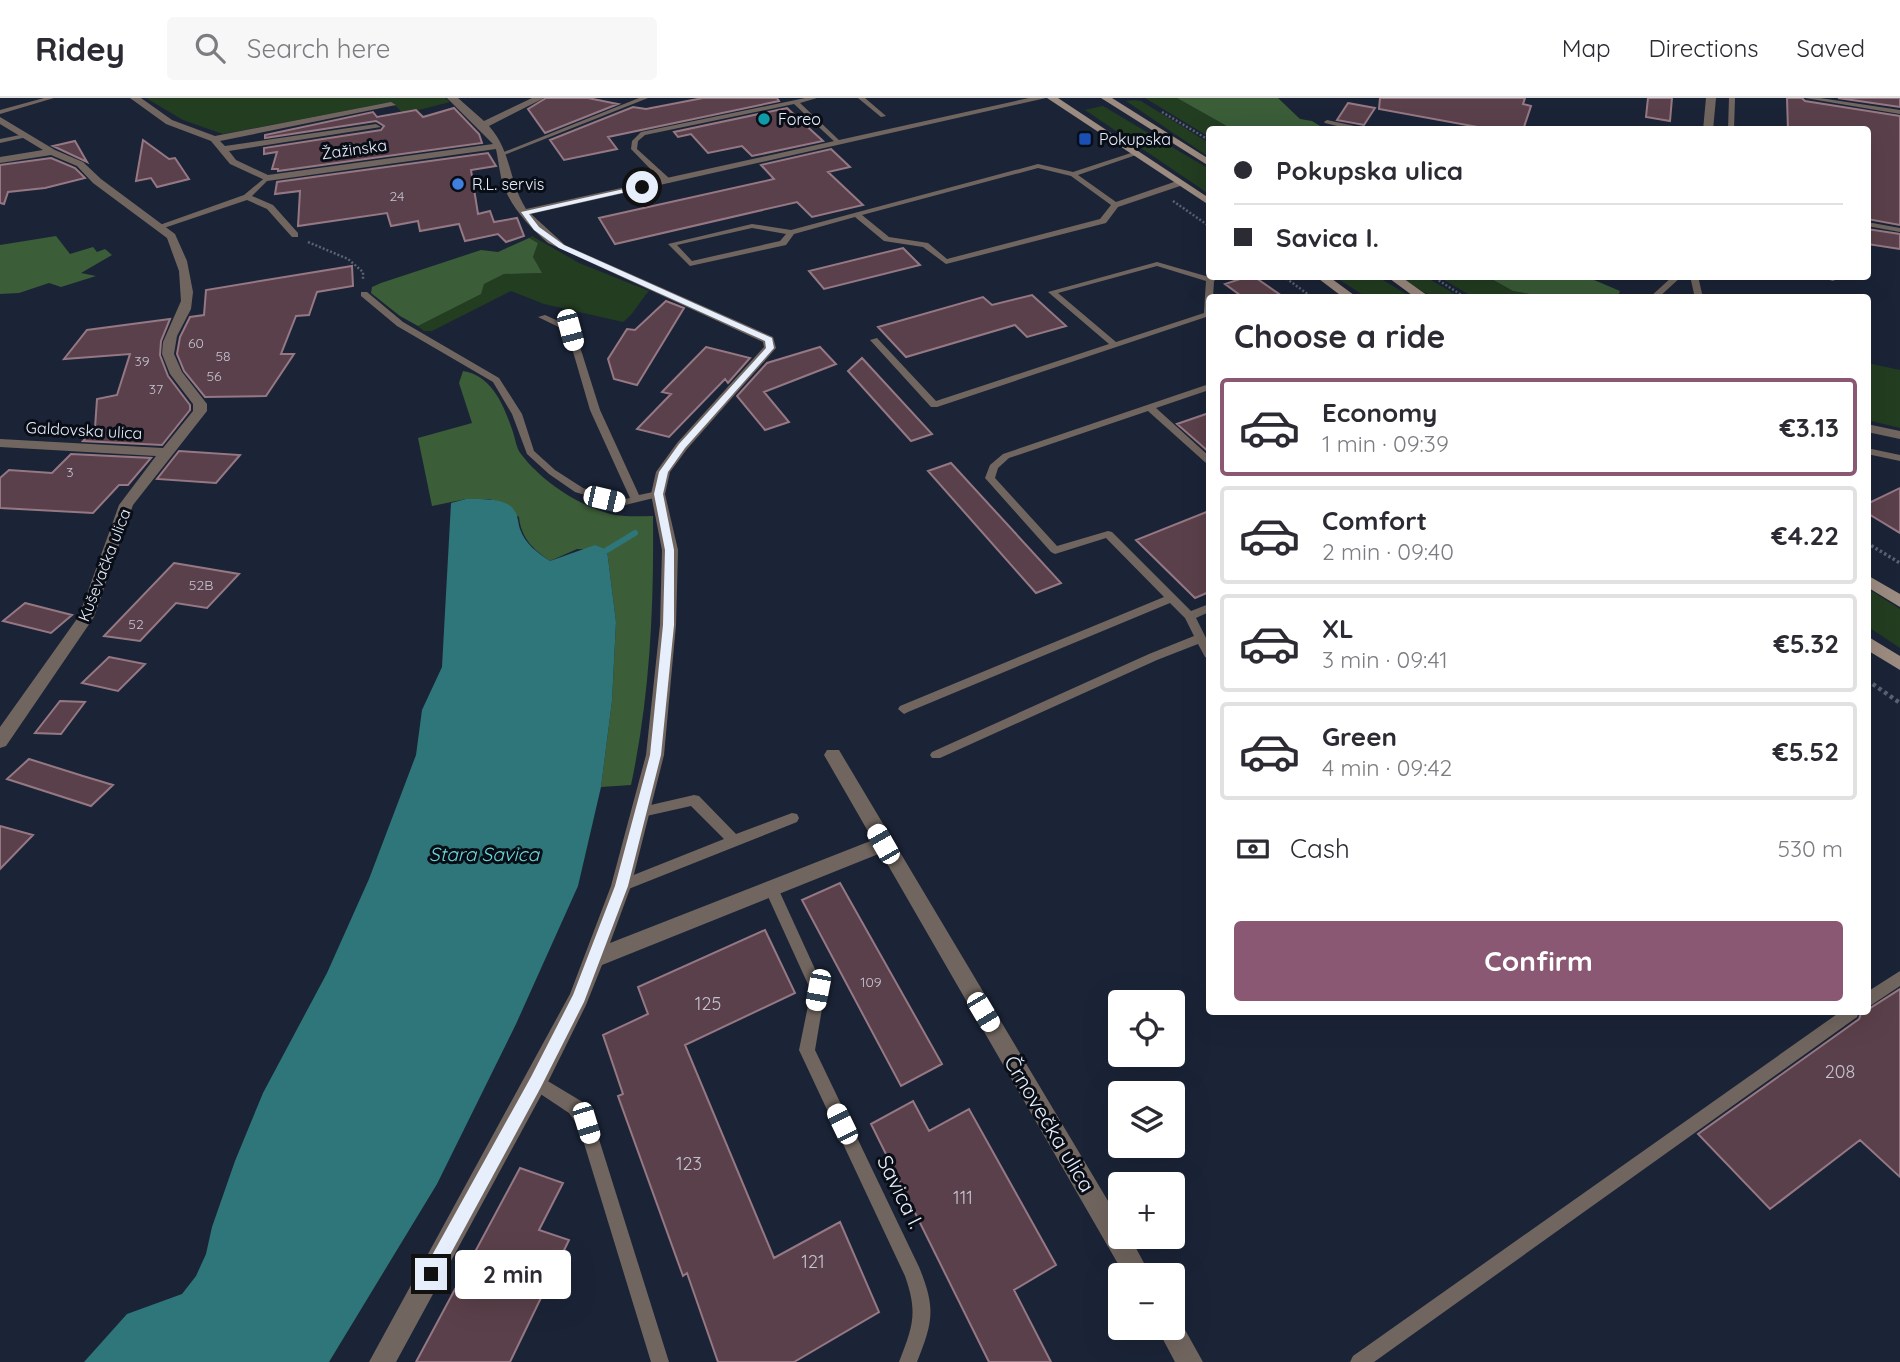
<!DOCTYPE html>
<html lang="en">
<head>
<meta charset="utf-8">
<style>
  :root { --surface:#fff; --page:#f7f7f7; --text:#2b2b33; --muted:#7c7c81; --line:#e1e1e2; --accent:#8a5872 }
  body { margin:0; font-family:Quicksand,sans-serif; background:var(--page); color:var(--text); height:100vh; display:flex; flex-direction:column; font-size:26px; white-space:nowrap }
  * { box-sizing:border-box; margin:0 }
  p { font-size:23px; color:var(--muted) }
  .icon { flex:none; width:38px; height:38px; fill:none; stroke:currentColor; stroke-width:2; stroke-linecap:round; stroke-linejoin:round }
  .map { position:relative; flex:1; overflow:hidden }
  .panel { position:absolute; left:1206px; top:196px; width:665px; height:721px; display:flex; flex-direction:column; background:var(--surface); border-radius:7px; box-shadow:0 7px 28px #0002 }
  .panel>* { flex:none }
  .guide { position:absolute; left:1206px; top:28px; width:665px; height:154px; border-radius:7px; box-shadow:0 7px 28px #0002; display:grid; align-content:center; height:154px; padding:0 28px; background:var(--surface) }
  .controls { position:absolute; left:1108px; top:892px; display:grid; gap:14px }
  .controls a { display:grid; place-items:center; width:77px; height:77px; border-radius:7px; background:var(--surface); box-shadow:0 7px 28px #0002; font-size:35px }
  .end { position:absolute; width:32px; height:32px; margin:-16px; border:9px solid #e8effc; background:#111; box-shadow:0 0 0 4px #111 }
  .from { border-radius:50% }
  .bubble { position:absolute; height:49px; border-radius:7px; background:var(--surface); box-shadow:0 7px 28px #0002; font-size:23px; font-weight:700; line-height:49px; text-align:center }
  .car { position:absolute; width:21px; height:42px; margin:-21px -10px; border-radius:9px; box-shadow:0 0 5px 2px #0007; background:linear-gradient(#fff 24%,#345 0 40%,#fff 0 76%,#345 0 86%,#fff 0) }
  .guide b { display:flex; align-items:center; gap:24px; height:66px; font-size:26px }
  .guide b+b { border-top:2px solid var(--line) }
  .guide i { width:18px; height:18px; background:var(--text) }
  ul { padding:0; list-style:none }
  li { display:flex; align-items:center; gap:21px; height:98px; margin:0 14px 10px; padding:0 14px; border:4px solid var(--line); border-radius:7px }
  li div { flex:1 }
  li b { display:block; font-size:26px }
  li em { font-style:normal; font-weight:700 }
  li.on { border-color:var(--accent) }
  li>.icon { width:63px; height:63px; stroke-width:1.5 }
  h2 { padding:0 28px; font-size:32px; line-height:84px }
  .pay { display:flex; align-items:center; gap:18px; height:77px; padding:0 28px; font-size:26px }
  .pay p { margin-inline-start:auto }
  .button { display:flex; gap:14px; margin-top:auto; padding:14px 28px }
  .button a { flex:1; height:80px; border-radius:7px; background:var(--accent); color:#fff; font-size:28px; font-weight:700; line-height:80px; text-align:center }
  header { display:flex; align-items:center; gap:42px; box-sizing:border-box; height:98px; padding:0 35px; background:var(--surface); border-bottom:2px solid var(--line) }
  header strong { font-size:33px }
  nav { display:flex; gap:38px; margin-inline-start:auto; font-size:24px }
  .search { width:490px; height:63px; background:var(--page); display:flex; align-items:center; gap:18px; box-sizing:border-box; padding:0 24px; border-radius:7px; color:var(--muted); font-size:26px }
  .map>svg:first-child { display:block }
  .green { fill:#233d21 }
  .forest { fill:#3b5d38 }
  .water { fill:#2e7679 }
  .lines { fill:none; stroke-linecap:round; stroke-linejoin:round }
  .stream { stroke:#2e7679; stroke-width:6 }
  .building { fill:#5a404a; stroke:#957883; stroke-width:2 }
  .path-far2 { stroke:#5a6273; stroke-width:2.5; stroke-dasharray:2 2; stroke-linecap:butt }
  .path-far1 { stroke:#5a6273; stroke-width:3.5; stroke-dasharray:2.5 2.5; stroke-linecap:butt }
  .path { stroke:#5a6273; stroke-width:4.5; stroke-dasharray:3.5 3.5; stroke-linecap:butt }
  .service { fill:#71665f; fill-rule:evenodd }
  .minor { fill:#71665f; fill-rule:evenodd }
  .tertiary { fill:#71665f; fill-rule:evenodd }
  .secondary { fill:#9c8b80; fill-rule:evenodd }
  .route { fill:#e8effc }
  .culture-dot { fill:#0f9aa8; stroke:#090d16; stroke-width:2.5 }
  .transit-dot { fill:#1a4fb4; stroke:#090d16; stroke-width:2.5 }
  .shop-dot { fill:#3f7fe0; stroke:#090d16; stroke-width:2.5 }
  .labels { text-anchor:middle; stroke-width:6; stroke-linejoin:round; paint-order:stroke }
  .number-label { font-size:14px; fill:#c4c3d0 }
  .far-poi-label { font-size:16px; fill:#e8effc; stroke:#090d16; text-anchor:start }
  .far-street-label { font-size:16px; fill:#e8effc; stroke:#090d16 }
  .near-number-label { font-size:18px; fill:#c4c3d0 }
  .water-label { font-size:19px; font-style:italic; fill:#6bd9dd; stroke:#090d16 }
  .near-street-label { font-size:21px; fill:#e8effc; stroke:#090d16 }
</style>
</head>
<body>
<header>
<strong>Ridey</strong>
<div class="search"><svg class="icon" aria-label="search" viewBox="0 0 24 24"><circle cx="10" cy="10" r="6"/><path d="M15 15l6 6"/></svg>Search here</div>
<nav><a>Map</a><a>Directions</a><a>Saved</a></nav>
</header>
<div class="map">
<svg width="1900" height="1264" viewBox="0 0 1900 1264">
  <rect width="100%" height="100%" fill="#1b2437"/>
  <path class="green" d="M146,0H445L450,4L403,16L396,8L387,5L223,36L183,22Z
    M1145,0H1177L1232,31L1209,32V39Z
    M1133,2L1141,3L1209,45V59L1126,3Z
    M1103,8L1209,71V96L1085,12Z
    M532,138L579,165L649,193C639,204 635,215 623,224L544,206L511,193L432,233H424L418,228L480,196L484,186L504,176L541,175L533,159L538,145L529,140Z
    M1335,179H1378L1411,199H1366Z
    M1399,179H1426L1460,199H1432Z
    M1439,179H1488L1513,193L1546,199H1473Z
    M1867,265L1900,272V330L1867,322Z
    M1867,490L1900,511V550L1867,528Z"/>
  <path class="forest" d="M1177,0H1278L1300,21L1312,23L1325,31H1232Z
    M56,138L70,156L93,149L97,154L105,151L112,157L81,175L96,178L61,189L49,185L19,195L0,196V147Z
    M529,140L538,145L533,159L542,175L504,176L484,186L481,196L418,228L400,218L371,195L372,189L381,185L481,152L498,154Z
    M1488,179H1587L1620,193L1618,199H1546L1513,193Z
    M463,273C492,278 503,306 512,331C515,339 516,350 521,356C542,384 582,410 615,417C627,419 641,418 653,418C654,509 650,598 631,687L601,689L612,603L616,524L607,452L577,451L550,463C533,451 521,440 519,419L490,401H466L432,408L418,340L472,325L459,285Z"/>
  <path class="water" d="M466,401C479,401 498,400 509,407C519,414 517,422 520,431C525,446 538,455 550,463L595,447L607,452L616,524L612,603L601,689L578,788L516,926L437,1086L329,1264H84L127,1216L182,1196L196,1178L206,1156L212,1129L235,1063L263,995L327,875L369,781L416,657L422,612L442,569L451,405Z"/>
  <g class="lines">
    <path class="stream" d="M607,452L635,435"/>
  </g>
  <path class="building" d="M546,0H588L618,6L545,35L528,11Z
    M703,0H777L779,3L608,39L617,51L564,62L550,42L633,9L646,11Z
    M1380,0H1525L1523,6L1531,8L1523,32H1494L1379,11Z
    M1648,0H1672L1670,23L1646,19Z
    M1787,0H1802L1805,3L1900,18V127L1867,121V32H1788Z
    M1838,0H1900V9Z
    M1348,5L1375,10L1364,27L1337,22Z
    M454,10L479,36L482,45L278,73V71H272L277,54L264,56V50L381,32L384,28L376,23L265,40V37L373,14L377,19L416,12L423,19Z
    M787,10L823,43L752,58L742,48L708,55L691,36L678,39L674,34Z
    M143,42L169,61L175,60L189,81L157,89L151,80L136,83Z
    M75,43L87,64L53,48Z
    M831,51L850,69L828,74L863,107L812,119L797,104L615,146L599,120L774,81L761,67Z
    M488,55L496,68L471,72L478,116L490,113L494,124L517,120L524,138L506,144L498,136L465,143L459,126L420,133L418,123L391,128L387,115L298,128L300,93L275,96L277,84Z
    M51,60L75,70L85,80L45,90L8,94L4,106L0,105V67Z
    M1867,131L1900,136V151L1867,146Z
    M903,150L920,167L824,191L809,173Z
    M352,168L353,188L317,194L309,217L296,218L281,256H294L266,298L205,299L184,273L177,256L180,239L190,219L204,217L206,192Z
    M1249,178H1253L1285,200H1244L1225,186Z
    M1032,197L1066,228L1027,239L1015,227L906,259L878,229L983,199L992,207Z
    M666,203L684,210L637,287L614,281L608,261L627,231L635,232Z
    M170,221L161,243L160,257L168,278L190,307V312L162,347L83,343L95,330L97,301L117,297L130,256L64,261L87,232Z
    M706,249L750,260L728,285L725,281L669,339L637,331L671,296L662,294Z
    M820,249L836,266L764,294L789,324L765,332L737,298L767,265Z
    M862,260L932,336L911,343L848,273Z
    M1209,315V354L1177,326Z
    M179,353L240,357L216,385L157,381Z
    M71,356L151,360L128,387H119L93,415L0,410V380L9,372L52,375Z
    M951,365L1061,485L1036,495L928,373Z
    M1900,390V435L1867,415V406Z
    M1209,413V494L1195,500L1136,442Z
    M174,465L239,476L207,510L176,505L140,543L104,538Z
    M25,505L72,517L51,535L3,523Z
    M109,559L145,566L118,593L82,585Z
    M60,603L85,604L61,636L35,635Z
    M29,661L83,678L113,687L91,708L7,681Z
    M0,728L33,737L0,771Z
    M840,785L942,966L901,988L802,802Z
    M765,832L795,895L685,947L774,1160L840,1124L879,1214L794,1264H718L687,1175L683,1178L618,998L623,996L603,937L648,916L638,889Z
    M1900,891V1079L1860,1042L1770,1111L1698,1036L1859,921L1861,916Z
    M913,1003L929,1033L969,1011L1056,1167L1014,1192L1051,1264H989L871,1026Z
    M520,1070L563,1085L539,1132L569,1142L510,1264H416Z"/>
  <g class="lines">
    <path class="path-far2" d="M1162,14L1209,42
      M1173,103L1209,128
      M308,144L348,161L363,174V182
      M1283,178L1313,200
      M1432,178L1466,200"/>
    <path class="path-far1" d="M1867,445L1900,465"/>
    <path class="path" d="M1867,582L1900,605"/>
    <path class="service" d="M44,0H54L0,16V12Z
      M639,0H648L504,57L499,56Z
      M805,0H817L800,5L841,44V46H837L794,6L645,37L638,43L637,51L670,81V85H664L631,51L632,43L641,34Z
      M858,0H865L886,18L881,19Z
      M1729,0H1735L1734,32H1728Z
      M1805,0H1820L1900,12V16Z
      M1327,22L1364,30L1367,32H1353L1325,25L1324,24Z
      M25,36L28,38L27,39L0,45V41Z
      M1137,53L1139,54V56L1078,77L1116,104L1177,83H1183V87L1118,109L1106,125L946,166L923,149L884,143L855,119L794,136L786,147L690,168L668,146L752,126L791,132L1038,66L1073,74ZM1038,70L1071,78L1111,107L1100,121L947,161L928,145L889,139L862,117ZM752,130L786,136L780,143L692,163L677,147Z
      M267,78L269,79V81L252,98L273,107L298,135V139H292L267,111L247,102L161,131L154,129L244,97Z
      M1867,124L1900,130V134L1867,128Z
      M1157,164L1209,179L1220,178L1214,183L1213,200H1209V218L937,309H931L870,242L877,240L936,303L1109,246L1048,194ZM1157,168L1206,183L1204,215L1116,244L1058,195Z
      M1673,178H1682L1658,200H1649Z
      M1690,178H1698L1703,200H1695Z
      M1815,178H1833L1837,181L1833,183Z
      M361,194H367L403,224L499,280L522,316L534,353L555,372L583,390L621,402L630,400L590,312L567,233L538,219L545,217L574,230L600,312L639,397L658,393L663,396L662,398L621,408L575,394L549,376L527,356L512,316L493,284L397,228L361,198Z
      M1209,286V292L1156,310L1209,358V366L1206,365L1148,313L1009,360L998,370L995,380L1057,448L1108,433L1112,434L1191,513L1209,506V514L1196,520L1209,546V560L1205,559L1198,546L1157,562L940,660H932L930,657L932,654L1149,556L1194,538L1185,520L1170,505L908,614L904,616L898,611L900,608L1164,499L1106,440L1055,456L1051,454L985,380L990,367L1003,356Z
      M1867,350L1900,357V363L1867,356Z
      M694,697L699,698L736,736L792,715L797,716L799,720L797,724L621,794L616,792L614,788L616,784L724,741L691,708L642,719L637,718L635,714L637,710L642,709Z
      M772,786L777,788L825,893L815,952L919,1169C936,1210 933,1224 917,1264H899C913,1228 918,1215 905,1178L799,952L811,893L765,792L767,788Z
      M1900,873V888L1867,910V894Z
      M1840,914H1859L1857,919L1374,1264H1350L1353,1258Z
      M536,976L581,1003L592,1019L669,1264H651L579,1029L569,1015L530,989L528,984L530,979Z"/>
    <path class="minor" d="M130,0H141L172,22L215,38L391,4L396,7L220,43L225,48L376,26L381,29L229,53L236,62L268,77L493,46L447,0H458L484,23L532,0H544L489,28C512,54 508,82 526,111L1029,0H1046L531,116L565,147L773,239L776,250L687,351L670,374L665,396L678,452L676,527L664,657L631,788L610,845L873,742L824,657L827,652H839L1120,1123V1139H1130L1151,1178H1125L881,755L602,867L586,907L544,992L396,1264H369L570,896L611,788L646,657L660,527L662,452L651,396L656,374L677,345L764,249L763,244L548,145C528,128 507,105 501,79C499,70 498,60 496,51L267,83L230,66L211,43L166,26Z
      M1706,0H1716L1713,32H1703Z
      M0,19L55,52L83,64L101,81L175,136L187,163L193,194L191,211L177,238L174,256L182,274L207,306V313L133,407L94,519L6,648L0,650V629L79,518L119,407L156,358L0,349V341L163,350L193,313V306L170,276L162,256L163,244L181,203L179,173L167,140L93,85L77,68L51,57L0,65V59L43,52L0,26Z
      M1172,1218L1179,1221L1203,1264H1175L1157,1230H1172Z"/>
    <path class="tertiary" d="M1867,326L1900,333V341L1867,334Z"/>
    <path class="secondary" d="M1047,0H1058L1209,100V107Z
      M1101,0H1112L1209,61V68Z
      M1315,178H1328L1358,200H1344Z
      M1386,178H1400L1431,200H1416Z
      M1867,477L1900,496V509L1867,489Z
      M1867,538L1900,558V572L1867,552Z"/>
  </g>
  <path class="route" d="M642,87L644,90L529,116L539,129L564,147L772,240L774,250L685,350L668,374L663,396L674,452V527L661,657L628,788L584,904L541,989L437,1181L431,1184L425,1181L423,1176L425,1170L531,979L573,897L615,788L650,657L663,527L665,452L654,396L659,374L679,346L766,250L765,243L559,150L534,132L521,114Z"/>
  <circle class="culture-dot" cx="764" cy="21" r="7"/>
  <rect class="transit-dot" x="1078" y="34" width="14" height="14" rx="3.5"/>
  <circle class="shop-dot" cx="458" cy="86" r="7"/>
  <g class="labels">
    <g class="number-label">
      <text x="397" y="103">24</text>
      <text x="196" y="250">60</text>
      <text x="223" y="263">58</text>
      <text x="142" y="268">39</text>
      <text x="214" y="283">56</text>
      <text x="156" y="296">37</text>
      <text x="70" y="379">3</text>
      <text x="201" y="492">52B</text>
      <text x="136" y="531">52</text>
      <text x="871" y="889">109</text>
    </g>
    <g class="far-poi-label">
      <text x="778" y="27">Foreo</text>
      <text x="1099" y="47">Pokupska</text>
      <text x="472" y="92">R.L. servis</text>
    </g>
    <g class="far-street-label">
      <text transform="translate(354 51) rotate(-8)" y="6">Žažinska</text>
      <text transform="translate(84 332) rotate(3)" y="6">Galdovska ulica</text>
      <text transform="translate(104 467) rotate(-69)" y="6">Kuševačka ulica</text>
    </g>
    <g class="near-number-label">
      <text x="708" y="912">125</text>
      <text x="1840" y="980">208</text>
      <text x="689" y="1072">123</text>
      <text x="963" y="1106">111</text>
      <text x="813" y="1170">121</text>
    </g>
    <g class="water-label">
      <text x="484" y="763">Stara Savica</text>
    </g>
    <g class="near-street-label">
      <text transform="translate(1049 1026) rotate(59)" y="7">Črnovečka ulica</text>
      <text transform="translate(900 1094) rotate(64)" y="7">Savica I.</text>
    </g>
  </g>
</svg>
<div class="controls">
<a><svg class="icon" aria-label="locate" viewBox="0 0 24 24"><circle cx="12" cy="12" r="6"/><path d="M12 2v4M12 18v4M2 12h4M18 12h4"/></svg></a>
<a><svg class="icon" aria-label="layers" viewBox="0 0 24 24"><path d="M12 4l9 5-9 5-9-5zM3 14l9 5 9-5"/></svg></a>
<a>+</a>
<a>−</a>
</div>
<i class="end from" style="left:642px;top:89px"></i>
<i class="end" style="left:431px;top:1176px"></i>
<div class="bubble" style="left:455px;top:1152px;width:116px">2 min</div>
<i class="car" style="left:570px;top:232px;rotate:165deg"></i>
<i class="car" style="left:604px;top:401px;rotate:103deg"></i>
<i class="car" style="left:883px;top:746px;rotate:330deg"></i>
<i class="car" style="left:818px;top:892px;rotate:191deg"></i>
<i class="car" style="left:983px;top:914px;rotate:149deg"></i>
<i class="car" style="left:586px;top:1025px;rotate:163deg"></i>
<i class="car" style="left:842px;top:1026px;rotate:334deg"></i>
<div class="guide">
<b><i class="from"></i>Pokupska ulica</b>
<b><i></i>Savica I.</b>
</div>
<section class="panel">
<h2>Choose a ride</h2>
<ul>
<li class="on"><svg class="icon" aria-label="car" viewBox="0 0 24 24"><path d="M5 17H2v-5l4-1 3-4h7l3 4 3 1v5h-3M9 17h6M6 11h13"/><circle cx="7" cy="17" r="2"/><circle cx="17" cy="17" r="2"/></svg><div><b>Economy</b><p>1 min · 09:39</p></div><em>€3.13</em></li>
<li><svg class="icon" aria-label="car" viewBox="0 0 24 24"><path d="M5 17H2v-5l4-1 3-4h7l3 4 3 1v5h-3M9 17h6M6 11h13"/><circle cx="7" cy="17" r="2"/><circle cx="17" cy="17" r="2"/></svg><div><b>Comfort</b><p>2 min · 09:40</p></div><em>€4.22</em></li>
<li><svg class="icon" aria-label="car" viewBox="0 0 24 24"><path d="M5 17H2v-5l4-1 3-4h7l3 4 3 1v5h-3M9 17h6M6 11h13"/><circle cx="7" cy="17" r="2"/><circle cx="17" cy="17" r="2"/></svg><div><b>XL</b><p>3 min · 09:41</p></div><em>€5.32</em></li>
<li><svg class="icon" aria-label="car" viewBox="0 0 24 24"><path d="M5 17H2v-5l4-1 3-4h7l3 4 3 1v5h-3M9 17h6M6 11h13"/><circle cx="7" cy="17" r="2"/><circle cx="17" cy="17" r="2"/></svg><div><b>Green</b><p>4 min · 09:42</p></div><em>€5.52</em></li>
</ul>
<div class="pay"><svg class="icon" aria-label="cash" viewBox="0 0 24 24"><path d="M3 7h18v10H3z"/><circle cx="12" cy="12" r="2"/></svg>Cash<p>530 m</p></div>
<div class="button"><a>Confirm</a></div>
</section>
</div>
</body>
</html>
